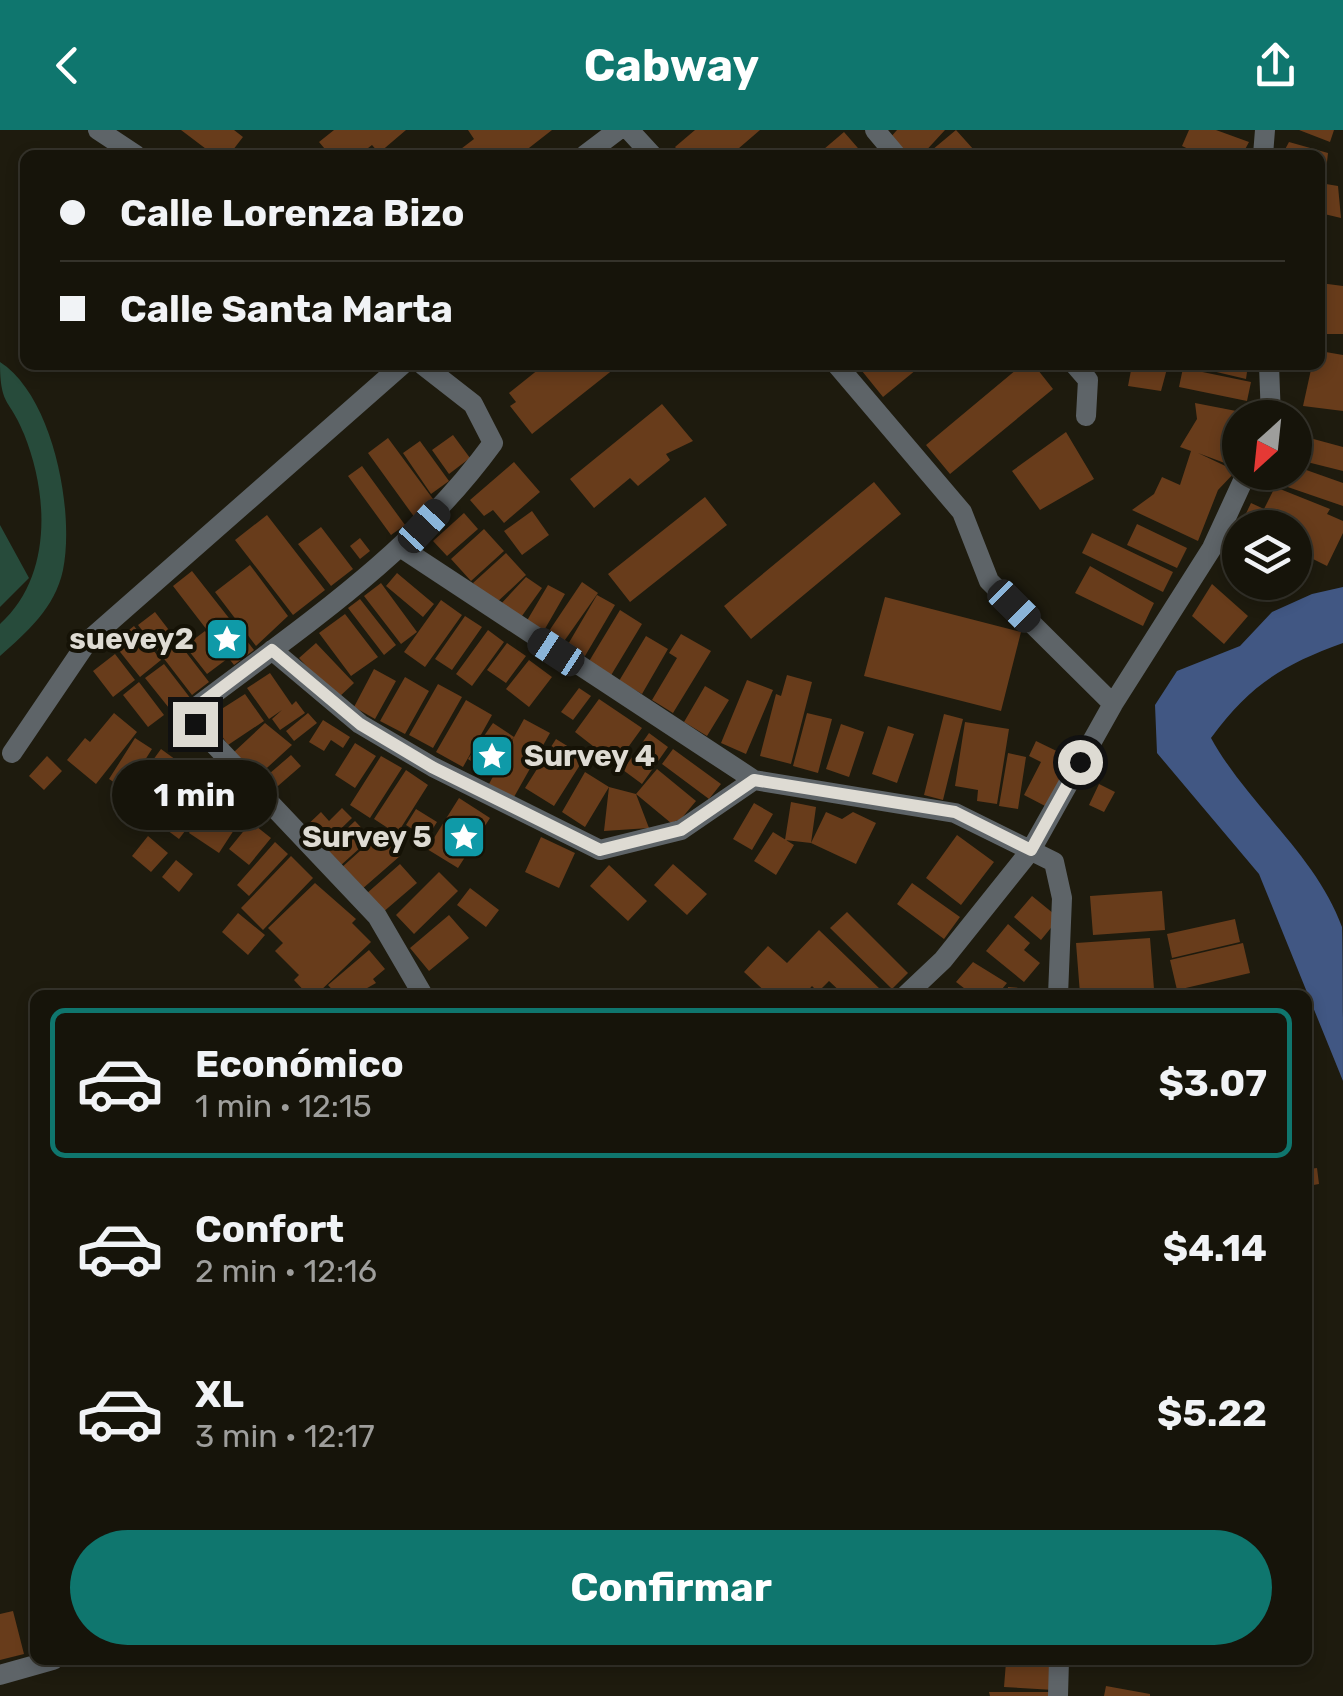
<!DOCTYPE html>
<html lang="es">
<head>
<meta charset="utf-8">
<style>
  :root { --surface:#16140a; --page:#1f1d13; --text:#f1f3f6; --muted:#9e9e9c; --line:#35332b; --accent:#0f766e }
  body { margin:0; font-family:Rubik,sans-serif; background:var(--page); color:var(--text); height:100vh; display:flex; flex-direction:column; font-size:38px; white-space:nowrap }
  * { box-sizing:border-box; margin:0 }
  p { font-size:32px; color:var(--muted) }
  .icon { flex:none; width:55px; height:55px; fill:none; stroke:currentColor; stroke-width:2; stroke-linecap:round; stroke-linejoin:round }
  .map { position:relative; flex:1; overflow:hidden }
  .details { position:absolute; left:30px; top:860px; width:1282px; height:675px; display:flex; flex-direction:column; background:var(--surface); border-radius:15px; box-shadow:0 5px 15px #0003,0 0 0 2px var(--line) }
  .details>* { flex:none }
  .guide { position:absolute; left:20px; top:20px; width:1305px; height:220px; border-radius:15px; box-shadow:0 5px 15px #0003,0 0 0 2px var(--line); display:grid; align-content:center; height:220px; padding:0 40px; background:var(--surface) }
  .needle { width:65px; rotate:207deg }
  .fabs { position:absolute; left:1222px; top:270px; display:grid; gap:20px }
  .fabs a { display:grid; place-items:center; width:90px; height:90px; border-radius:50%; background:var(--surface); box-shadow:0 5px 15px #0003,0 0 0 2px var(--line); font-size:50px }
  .end { position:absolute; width:45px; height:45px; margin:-22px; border:12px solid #dedbd3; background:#111; box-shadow:0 0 0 5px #111 }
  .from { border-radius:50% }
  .bubble { position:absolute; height:70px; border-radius:35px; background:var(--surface); box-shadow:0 5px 15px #0003,0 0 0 2px var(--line); font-size:32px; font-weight:700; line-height:70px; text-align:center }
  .car { position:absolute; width:30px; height:60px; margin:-30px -15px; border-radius:12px; box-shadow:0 0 8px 2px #0007; background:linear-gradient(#222 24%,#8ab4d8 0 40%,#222 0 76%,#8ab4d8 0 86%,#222 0) }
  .guide b { display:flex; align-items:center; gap:35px; height:95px; font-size:38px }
  .guide b+b { border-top:2px solid var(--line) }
  .guide i { width:25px; height:25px; background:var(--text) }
  ul { padding:18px 0 0; list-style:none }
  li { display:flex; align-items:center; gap:30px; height:150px; margin:0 20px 15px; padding:0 20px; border:5px solid transparent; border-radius:15px }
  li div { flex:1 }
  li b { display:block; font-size:38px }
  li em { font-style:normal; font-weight:700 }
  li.selected { border-color:var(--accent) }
  li>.icon { width:90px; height:90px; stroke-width:1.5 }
  .primary-button { display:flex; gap:20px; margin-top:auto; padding:20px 40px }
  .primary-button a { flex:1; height:115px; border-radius:60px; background:var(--accent); color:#fff; font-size:40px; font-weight:700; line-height:115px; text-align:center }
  header { display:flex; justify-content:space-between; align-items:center; height:130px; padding:0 40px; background:var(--accent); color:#fff; font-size:45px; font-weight:700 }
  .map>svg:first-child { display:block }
  .green { fill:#274b3b }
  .water { fill:#415783 }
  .building { fill:#683c1b }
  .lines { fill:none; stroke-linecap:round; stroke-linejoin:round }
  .street { stroke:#5e6468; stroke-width:20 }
  .route { stroke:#dedbd3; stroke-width:12 }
  .labels { text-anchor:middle; stroke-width:8; stroke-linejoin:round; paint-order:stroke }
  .poi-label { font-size:30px; font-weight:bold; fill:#dedbd3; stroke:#151206; text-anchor:end }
</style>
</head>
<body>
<header><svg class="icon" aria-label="back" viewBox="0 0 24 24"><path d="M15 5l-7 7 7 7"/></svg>Cabway<svg class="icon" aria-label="share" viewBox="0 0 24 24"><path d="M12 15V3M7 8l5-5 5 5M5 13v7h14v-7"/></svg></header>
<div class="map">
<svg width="1343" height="1566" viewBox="0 0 1343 1566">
  <rect width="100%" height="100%" fill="#1e1b0e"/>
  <path class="green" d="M0,232C53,266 75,381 63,440C55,478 27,502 0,526V494C52,447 49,366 24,304C10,268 0,278 0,232Z
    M0,395L29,448L0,477Z"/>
  <path class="water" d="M1343,457V513C1282,535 1250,555 1211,608C1248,675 1316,725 1342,797C1343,819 1343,921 1343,951L1259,744L1157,623L1155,575L1177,541L1240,516L1272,482L1312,464Z"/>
  <path class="building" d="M181,0H234L243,7L229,25H214Z
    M334,0H406L379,23L372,15L359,25H330L319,12Z
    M468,0H552L520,25H453L474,9Z
    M695,0H760L731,25H682L675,17Z
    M897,0H945L922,25H906L889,9Z
    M956,0L974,20L968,25H926Z
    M1189,0H1216L1249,12L1242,25H1201L1182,16Z
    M1299,0H1334L1330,12Z
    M844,2L864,25H817Z
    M1289,12L1328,23L1325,50L1320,48V25H1282Z
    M1320,53L1338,56L1341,88L1320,83Z
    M1320,153L1343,156V204H1320Z
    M1320,221L1343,225V281L1303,276L1312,235H1320Z
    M544,235H619L532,304L510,276L516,272L509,263Z
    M868,235H922L883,267L862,241Z
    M1022,235H1034L1053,259L950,344L926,315Z
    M1132,235H1168L1161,261L1128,256Z
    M1187,235H1248L1246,249Z
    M1183,238L1251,252L1247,271L1179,257Z
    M1195,273L1262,286L1240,288V320L1230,335L1198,323L1236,341L1218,360L1198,411L1132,380L1154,364L1162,347L1180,355L1191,321L1180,317L1197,289Z
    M662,274L693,311L666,324L670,330L638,356L630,348L594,378L570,349Z
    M1066,302L1094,349L1040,380L1012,341Z
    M1295,304L1343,317V341L1295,329Z
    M453,305L470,328L449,344L432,320Z
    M388,308L436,373L415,388L368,323Z
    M420,311L449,351L431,364L403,323Z
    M514,332L540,362L504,393L493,380L484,386L470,370Z
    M362,336L405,395L391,405L348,346Z
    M1295,336L1343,353V376L1276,353L1279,342H1295Z
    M874,352L901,384L751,509L724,476Z
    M1275,357L1330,379L1327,384L1343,391V403L1327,436L1295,420V398L1241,394L1251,373L1264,379Z
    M705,367L727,395L630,472L608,444Z
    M532,381L549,405L522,425L504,401Z
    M464,383L478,399L447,426L433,411Z
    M267,385L325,460L293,485L235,410Z
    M1137,394L1187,418L1177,438L1127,415Z
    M321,397L353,439L331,456L298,414Z
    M484,399L504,421L471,451L451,429Z
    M1092,403L1173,442L1163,462L1082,423Z
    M360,408L370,421L360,429L350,416Z
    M506,423L526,445L494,475L473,453Z
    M250,435L288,486L256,516L215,462Z
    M1090,436L1154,473L1143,496L1075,463Z
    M192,441L254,520L234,535L173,456Z
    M397,443L434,474L423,487L386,456Z
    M526,447L542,458L519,490L499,476Z
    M582,452L598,463L560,517L545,507Z
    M381,453L417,502L401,514L364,466Z
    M1212,454L1248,486L1224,514L1192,486Z
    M548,455L565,464L542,504L525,494Z
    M597,465L615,475L585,526L567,516Z
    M885,467L1021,502L1001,581L864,546Z
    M360,469L396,515L384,525L348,478Z
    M441,470L462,485L425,537L404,522Z
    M620,480L642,494L610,547L588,533Z
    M155,482L209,552L192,565L138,495Z
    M345,484L378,527L351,546L319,503Z
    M465,486L482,497L452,540L435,529Z
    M134,496L161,530L140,547L113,513Z
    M488,500L504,512L472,556L456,544Z
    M205,501L227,529L207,544L185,516Z
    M681,504L711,521L673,583L652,570L677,528L669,523Z
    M646,506L668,519L642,564L619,551Z
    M316,513L354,553L337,569L299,528Z
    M507,513L526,526L506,553L487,540Z
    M115,524L135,550L113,567L93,541Z
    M529,530L552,547L529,577L506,559Z
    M164,534L191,569L173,583L145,548Z
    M374,539L396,551L375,589L354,577Z
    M270,543L292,575L296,571L305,583L280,600L272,589L282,580L269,589L247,558Z
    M787,545L812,552L791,634L760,626L776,564L781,566Z
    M405,547L429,561L405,604L380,591Z
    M747,550L773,560L746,624L721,613Z
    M139,552L164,585L148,597L123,565Z
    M438,554L462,567L433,618L409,605Z
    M705,556L729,570L707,606L684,592Z
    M579,558L591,566L573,590L561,582Z
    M245,564L264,591L228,615L209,587Z
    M599,569L642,598L616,634L575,602Z
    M466,570L492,585L463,637L436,622Z
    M114,583L137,602L96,654L67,630L85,608L90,612Z
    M308,583L317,593L294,611L286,601Z
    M807,583L832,589L818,643L793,636Z
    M944,584L963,589L943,670L924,665Z
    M524,589L550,603L514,667L489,654L514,607L488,643L468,629L493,593L514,607Z
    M323,590L350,607L343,618L331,610L324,621L309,612Z
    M965,592L1009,599L997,674L977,671L978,660L955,656Z
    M265,593L292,615L257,647L234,622Z
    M841,594L864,602L849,647L826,639Z
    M888,596L914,604L897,653L872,644Z
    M649,603L668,617L642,654L623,640Z
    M135,608L152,619L126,660L109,649Z
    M556,609L585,627L554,676L525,658Z
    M1036,611L1071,628L1047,677L1024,665L1041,632L1029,626Z
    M355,613L376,626L355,658L335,645Z
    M161,619L183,635L146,686L124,670Z
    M673,619L721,654L709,669L662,634Z
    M1008,623L1026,627L1018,679L999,676Z
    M291,625L301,636L271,662L262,650Z
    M47,626L62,641L44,660L29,646Z
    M381,626L402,638L370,688L350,675Z
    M186,639L215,661L179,709L159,694L167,684L158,677Z
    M657,639L696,671L681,689L671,693L636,664L649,698L604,701L609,657L636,664Z
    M406,640L428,655L397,704L374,689Z
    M585,642L609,657L585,697L562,682Z
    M1099,654L1115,662L1104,682L1089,675Z
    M223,668L245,683L219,723L189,703L201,685L208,690Z
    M459,668L490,688L458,738L427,719Z
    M791,672L816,677L811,713L785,710Z
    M754,673L773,684L752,720L733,709Z
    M342,678L352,688L320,719L302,700L321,682L329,691Z
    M416,679L437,692L427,708L406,695Z
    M826,682L842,689L853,682L876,693L856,734L811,713Z
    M355,691L371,708L340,736L325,719Z
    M251,692L271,708L249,735L229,719Z
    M773,702L794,715L776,745L754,731Z
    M380,703L400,726L361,760L341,738Z
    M957,705L994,732L961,775L926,748Z
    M148,706L168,723L151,742L132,726Z
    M541,707L575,723L559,758L525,742Z
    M275,712L288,724L249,766L237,755Z
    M291,726L313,748L263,800L241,778Z
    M176,730L193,744L179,762L162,747Z
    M400,734L417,753L382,783L366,764Z
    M673,734L707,764L687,785L654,755Z
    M609,735L647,771L628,791L590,756Z
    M439,742L458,761L414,804L396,785Z
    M315,753L356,789L352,793L371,812L316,865H308L294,850L299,845L275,821L283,813L268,798Z
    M912,753L960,787L944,809L897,774Z
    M470,758L499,780L486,797L457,775Z
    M1162,761L1165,800L1093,805L1090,766Z
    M1032,766L1059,788L1041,810L1014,787Z
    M847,782L908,843L892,859L830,798Z
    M238,783L265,805L248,825L222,802Z
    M449,785L469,808L429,841L410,818Z
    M1235,789L1240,812L1172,828L1167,804Z
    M1008,794L1030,813L1024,820L1040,833L1024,852L986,821Z
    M819,800L881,860L876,865H844L829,851L818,862L812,856L804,865H769L744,842L768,816L787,833Z
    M1150,808L1154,859L1080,864L1076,813Z
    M1243,813L1250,843L1177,860L1170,830Z
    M369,820L385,839L373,849L376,853L355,865H337L328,855Z
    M973,832L1007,853L997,865H973L956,852Z
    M1008,857L1055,861V865H1007Z
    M1317,1038L1319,1054L1308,1056V1039Z
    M13,1481L24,1524L0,1530V1484Z
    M1006,1532L1055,1535L1054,1560L1004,1557Z
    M1106,1556L1150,1564V1566H1104Z
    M989,1562H1056V1566H990Z"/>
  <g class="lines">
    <path class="street" d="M98,0L136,25
      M629,0L652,25
      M875,0L896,25
      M585,25L618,0
      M1263,25L1265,0
      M837,235L962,382L989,451L1113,574
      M1075,235L1088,250L1086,286
      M1269,235L1271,288
      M403,419L754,650L955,683L1054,732L1062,768L1058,865
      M272,520L360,594L433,637L600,720L681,700L754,650
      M12,623L88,511L402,235
      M423,865L377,786L195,594L199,575C306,494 413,423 493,313L473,274L423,235
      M906,865L943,830L1031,720L1113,574L1212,418L1247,342
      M0,1545L53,1530
      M1058,1566L1059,1530"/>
  </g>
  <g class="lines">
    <path class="route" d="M195,594L199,575L272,520L360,594L432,637L600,720L681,700L754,650L955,682L1031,720L1080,632"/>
  </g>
  <defs>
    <g id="sight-square" transform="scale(2.25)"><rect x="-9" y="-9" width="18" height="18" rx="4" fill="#0f9aa8" stroke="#151206"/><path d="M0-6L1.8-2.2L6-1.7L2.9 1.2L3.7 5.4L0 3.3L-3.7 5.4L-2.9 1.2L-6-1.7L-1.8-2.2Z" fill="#fff"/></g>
  </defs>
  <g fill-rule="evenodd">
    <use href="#sight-square" x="227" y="509"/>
    <use href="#sight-square" x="492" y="626"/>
    <use href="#sight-square" x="464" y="707"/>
  </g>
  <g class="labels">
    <g class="poi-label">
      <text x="194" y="519">suevey2</text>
      <text x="524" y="636" text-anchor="start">Survey 4</text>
      <text x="432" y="717">Survey 5</text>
    </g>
  </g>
</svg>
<div class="fabs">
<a><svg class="needle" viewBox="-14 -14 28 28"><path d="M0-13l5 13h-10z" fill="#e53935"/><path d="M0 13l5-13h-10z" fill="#9e9e9c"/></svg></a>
<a><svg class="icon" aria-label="layers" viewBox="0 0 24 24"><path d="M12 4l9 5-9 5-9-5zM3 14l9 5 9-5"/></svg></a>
</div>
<i class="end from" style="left:1080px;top:632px"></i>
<i class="end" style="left:195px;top:594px"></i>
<div class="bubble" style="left:112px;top:630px;width:165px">1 min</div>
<i class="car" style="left:424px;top:396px;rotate:43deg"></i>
<i class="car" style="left:1014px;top:476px;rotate:135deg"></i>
<i class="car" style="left:556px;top:522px;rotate:303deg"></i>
<div class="guide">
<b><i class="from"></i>Calle Lorenza Bizo</b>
<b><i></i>Calle Santa Marta</b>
</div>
<section class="details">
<ul>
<li class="selected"><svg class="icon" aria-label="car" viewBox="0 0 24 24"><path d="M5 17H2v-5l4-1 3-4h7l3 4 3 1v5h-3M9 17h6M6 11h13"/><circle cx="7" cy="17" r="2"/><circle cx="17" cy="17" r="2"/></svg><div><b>Económico</b><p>1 min · 12:15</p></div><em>$3.07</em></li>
<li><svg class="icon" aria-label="car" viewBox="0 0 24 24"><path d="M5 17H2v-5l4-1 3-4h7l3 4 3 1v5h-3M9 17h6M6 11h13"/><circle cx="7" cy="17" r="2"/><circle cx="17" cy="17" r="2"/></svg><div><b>Confort</b><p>2 min · 12:16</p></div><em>$4.14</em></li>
<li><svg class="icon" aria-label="car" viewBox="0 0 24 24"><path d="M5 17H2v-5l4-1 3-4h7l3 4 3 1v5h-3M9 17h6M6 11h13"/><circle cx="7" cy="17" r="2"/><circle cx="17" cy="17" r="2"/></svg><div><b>XL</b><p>3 min · 12:17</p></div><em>$5.22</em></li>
</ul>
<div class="primary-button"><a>Confirmar</a></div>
</section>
</div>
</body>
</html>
